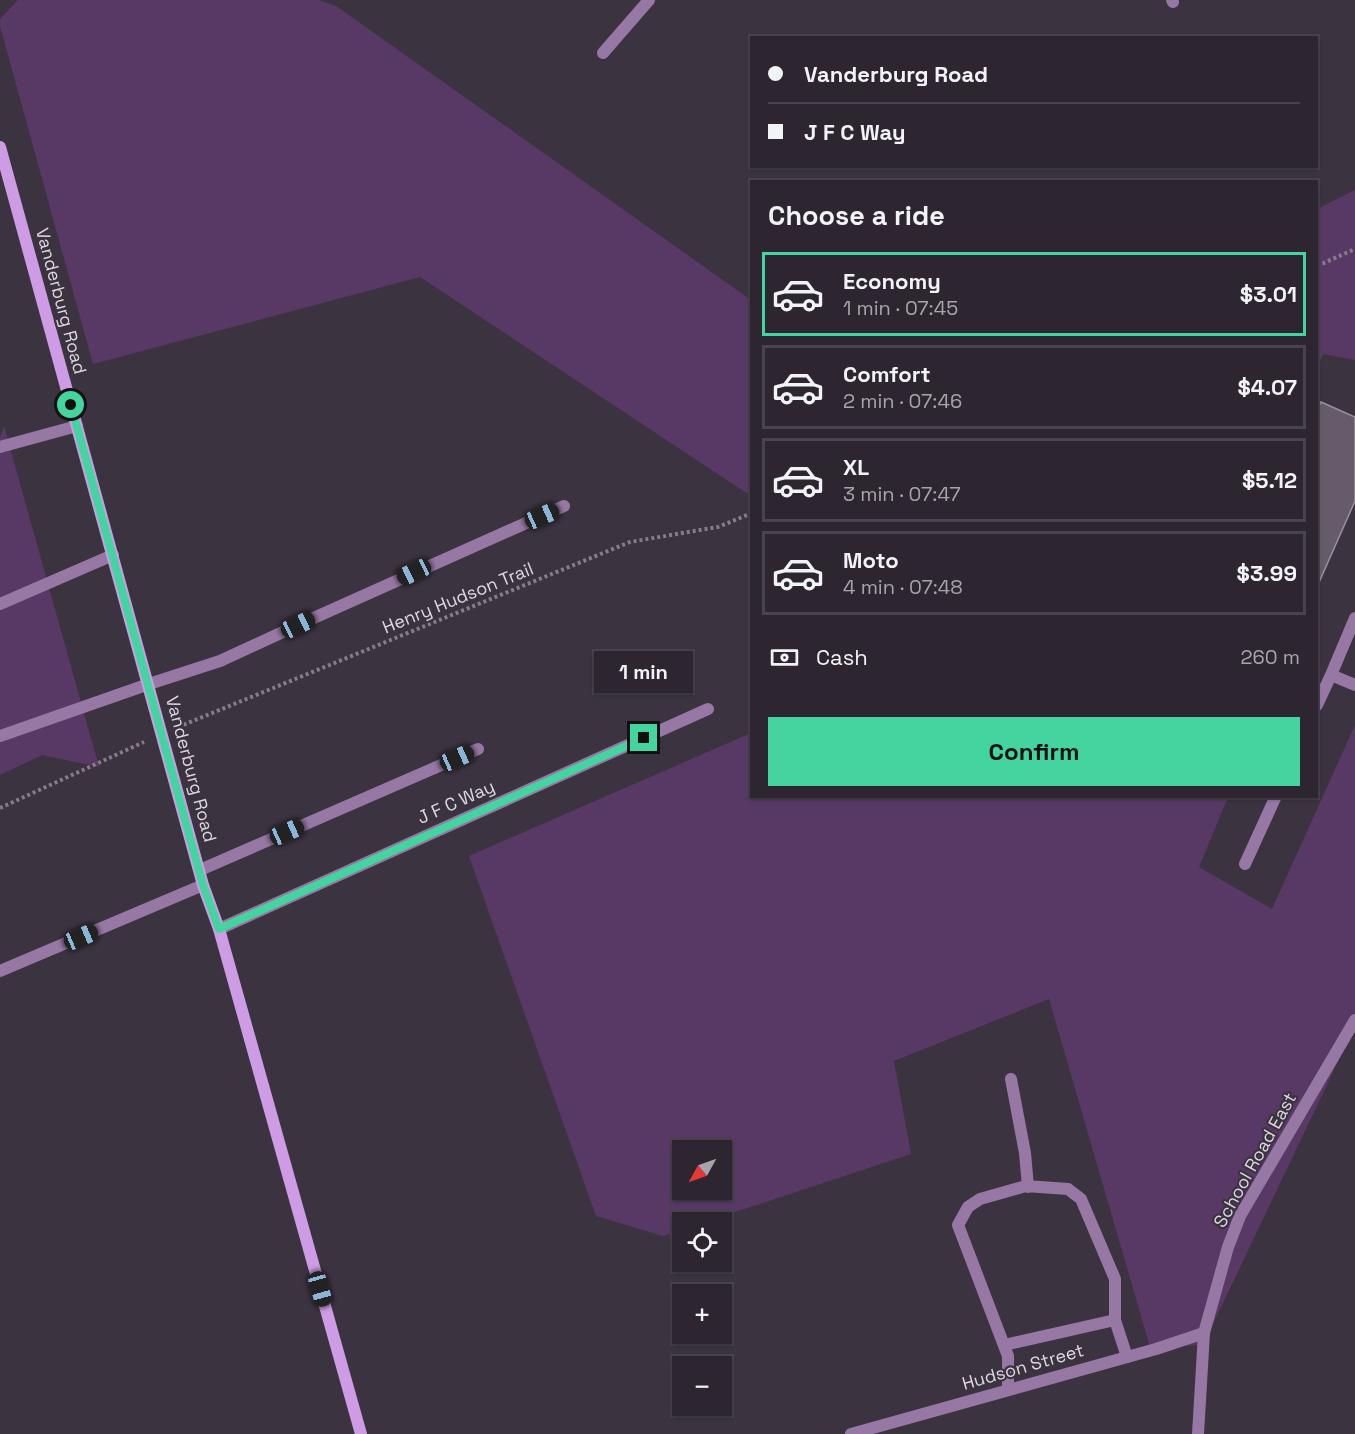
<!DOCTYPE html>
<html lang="en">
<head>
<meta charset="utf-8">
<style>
  :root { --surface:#2d2630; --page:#39323c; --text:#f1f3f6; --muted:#a7a5ab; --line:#48434c; --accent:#43d4a0 }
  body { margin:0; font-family:"Space Grotesk",sans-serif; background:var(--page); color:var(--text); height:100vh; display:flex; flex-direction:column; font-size:22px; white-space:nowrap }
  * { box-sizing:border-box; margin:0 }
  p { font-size:20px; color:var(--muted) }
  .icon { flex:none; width:33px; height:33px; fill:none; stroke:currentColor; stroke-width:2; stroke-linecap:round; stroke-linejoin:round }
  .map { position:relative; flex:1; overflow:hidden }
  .panel { position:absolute; left:750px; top:180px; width:568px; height:618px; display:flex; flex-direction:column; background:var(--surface); border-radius:0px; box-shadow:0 2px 4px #0004,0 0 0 2px var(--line) }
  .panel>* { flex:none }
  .top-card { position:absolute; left:750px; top:36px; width:568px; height:132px; border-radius:0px; box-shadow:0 2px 4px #0004,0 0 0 2px var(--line); display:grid; align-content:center; height:132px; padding:0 18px; background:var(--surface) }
  .needle { width:39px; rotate:230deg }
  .tools { position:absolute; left:672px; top:1140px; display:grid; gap:12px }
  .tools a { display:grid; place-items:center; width:60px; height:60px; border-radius:0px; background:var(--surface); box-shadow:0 2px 4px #0004,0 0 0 2px var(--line); font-size:30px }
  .end { position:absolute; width:27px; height:27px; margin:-14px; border:8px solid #43d4a0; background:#111; box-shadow:0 0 0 3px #111 }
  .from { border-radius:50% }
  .bubble { position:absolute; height:42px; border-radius:0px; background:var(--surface); box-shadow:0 2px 4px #0004,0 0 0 2px var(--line); font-size:20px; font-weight:700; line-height:42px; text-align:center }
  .car { position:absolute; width:18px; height:36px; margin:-18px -9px; border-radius:8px; box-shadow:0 0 4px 2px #0007; background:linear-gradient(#222 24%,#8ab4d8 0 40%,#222 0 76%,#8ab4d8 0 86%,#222 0) }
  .top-card b { display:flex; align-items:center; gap:21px; height:57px; font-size:22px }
  .top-card b+b { border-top:2px solid var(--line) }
  .top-card i { width:15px; height:15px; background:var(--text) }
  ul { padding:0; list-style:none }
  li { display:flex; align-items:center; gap:18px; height:84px; margin:0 12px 9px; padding:0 6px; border:3px solid var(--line); border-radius:0px }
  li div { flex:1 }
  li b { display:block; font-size:22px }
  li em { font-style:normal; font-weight:700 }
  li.current { border-color:var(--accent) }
  li>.icon { width:54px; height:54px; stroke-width:1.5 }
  h2 { padding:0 18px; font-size:27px; line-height:72px }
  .pay { display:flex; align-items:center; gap:15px; height:66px; padding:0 18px; font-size:22px }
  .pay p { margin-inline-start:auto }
  .cta { display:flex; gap:12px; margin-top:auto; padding:12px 18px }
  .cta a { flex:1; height:69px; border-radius:0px; background:var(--accent); color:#111; font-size:24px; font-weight:700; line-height:69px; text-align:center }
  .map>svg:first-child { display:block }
  .green { fill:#583966; fill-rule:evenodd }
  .building { fill:#655b6a; stroke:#9a909f; stroke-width:1.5 }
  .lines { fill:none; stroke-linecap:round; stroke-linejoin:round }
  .path { stroke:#857d88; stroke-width:4; stroke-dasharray:3 3; stroke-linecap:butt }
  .service { stroke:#9778a5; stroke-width:12 }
  .minor { stroke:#9778a5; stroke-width:12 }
  .tertiary { stroke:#9778a5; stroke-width:12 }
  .secondary { stroke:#cd9ce4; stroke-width:12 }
  .route { stroke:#43d4a0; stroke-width:8 }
  .labels { text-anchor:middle; stroke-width:4.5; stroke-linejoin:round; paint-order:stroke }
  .street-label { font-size:18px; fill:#ded9e1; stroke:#3c3340 }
</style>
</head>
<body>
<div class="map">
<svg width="1355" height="1434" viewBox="0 0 1355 1434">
  <rect width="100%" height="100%" fill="#3c3340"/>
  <path class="green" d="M18,0H319L336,6L751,300V496L420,277L93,364L0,26V19Z
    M1355,190V360L1323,354L1317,369V209Z
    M4,426L99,767L42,755L0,775V438Z
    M1355,725V1026L1203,1345L1150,1347L1049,999L894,1061L911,1154L705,1222H682V1230L663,1236L596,1216L469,856L751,733L752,796L1228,797L1199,867L1272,909ZM682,1150H722V1190H682Z"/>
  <path class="building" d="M1321,402L1355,417V501L1317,587V410Z"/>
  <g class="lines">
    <path class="path" d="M1317,266L1355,249
      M178,727L630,542L718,527L752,513
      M0,808L144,742"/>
    <path class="service" d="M0,447L77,426
      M0,604L113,555
      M1355,618L1331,675L1355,685
      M1317,705L1331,675
      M0,736L149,684L220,661L298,625L564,506
      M1245,864L1276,796
      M200,870L478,749
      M1011,1079L1025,1153L1028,1187
      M1004,1345L1115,1320
      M1008,1390V1356L958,1225L968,1207L980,1199L1026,1186L1068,1189L1081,1199L1115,1279V1320L1127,1357"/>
    <path class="minor" d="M1172,0L1173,2
      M603,53L649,0
      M219,929L708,709
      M0,971L203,885
      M851,1434L1156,1349L1204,1333"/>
    <path class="tertiary" d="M1198,1434L1204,1333L1228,1247L1240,1216L1355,1020"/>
    <path class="secondary" d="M0,147L203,885L219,929L361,1434"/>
  </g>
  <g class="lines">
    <path class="route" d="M71,405L203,885L219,929L644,738"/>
  </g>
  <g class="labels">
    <g class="street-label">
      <text transform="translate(61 301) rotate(75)" y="6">Vanderburg Road</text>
      <text transform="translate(458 598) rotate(-22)" y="6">Henry Hudson Trail</text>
      <text transform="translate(191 769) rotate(75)" y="6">Vanderburg Road</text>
      <text transform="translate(456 802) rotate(-24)" y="6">J F C Way</text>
      <text transform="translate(1255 1160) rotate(-61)" y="6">School Road East</text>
      <text transform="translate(1023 1367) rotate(-16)" y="6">Hudson Street</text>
    </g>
  </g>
</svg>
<div class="tools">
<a><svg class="needle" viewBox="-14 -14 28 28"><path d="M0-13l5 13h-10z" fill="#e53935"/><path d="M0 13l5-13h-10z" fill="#a7a5ab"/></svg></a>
<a><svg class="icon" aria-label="locate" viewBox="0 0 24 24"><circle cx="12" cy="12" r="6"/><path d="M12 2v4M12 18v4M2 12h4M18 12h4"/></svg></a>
<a>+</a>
<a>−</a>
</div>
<i class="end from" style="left:71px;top:405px"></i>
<i class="end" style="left:644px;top:738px"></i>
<div class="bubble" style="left:594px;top:651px;width:99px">1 min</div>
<i class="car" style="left:542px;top:516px;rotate:66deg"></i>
<i class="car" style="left:414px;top:572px;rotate:245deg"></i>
<i class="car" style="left:298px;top:625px;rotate:65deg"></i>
<i class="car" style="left:457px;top:758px;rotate:66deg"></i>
<i class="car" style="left:287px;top:832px;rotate:66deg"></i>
<i class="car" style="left:81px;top:937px;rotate:67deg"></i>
<i class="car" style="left:320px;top:1289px;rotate:164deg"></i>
<div class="top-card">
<b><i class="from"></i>Vanderburg Road</b>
<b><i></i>J F C Way</b>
</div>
<section class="panel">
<h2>Choose a ride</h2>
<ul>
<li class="current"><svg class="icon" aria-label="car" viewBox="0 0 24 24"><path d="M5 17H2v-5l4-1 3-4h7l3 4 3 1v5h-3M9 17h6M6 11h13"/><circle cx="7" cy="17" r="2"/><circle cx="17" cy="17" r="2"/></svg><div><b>Economy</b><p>1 min · 07:45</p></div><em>$3.01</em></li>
<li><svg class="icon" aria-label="car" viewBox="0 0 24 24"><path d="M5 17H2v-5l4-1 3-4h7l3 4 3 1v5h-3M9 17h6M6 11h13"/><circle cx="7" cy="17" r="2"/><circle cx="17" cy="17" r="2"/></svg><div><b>Comfort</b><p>2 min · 07:46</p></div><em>$4.07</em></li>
<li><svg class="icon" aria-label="car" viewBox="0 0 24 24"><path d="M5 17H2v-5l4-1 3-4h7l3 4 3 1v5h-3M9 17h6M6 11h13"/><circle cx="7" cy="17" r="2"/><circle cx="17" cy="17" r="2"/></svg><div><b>XL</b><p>3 min · 07:47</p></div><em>$5.12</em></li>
<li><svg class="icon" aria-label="car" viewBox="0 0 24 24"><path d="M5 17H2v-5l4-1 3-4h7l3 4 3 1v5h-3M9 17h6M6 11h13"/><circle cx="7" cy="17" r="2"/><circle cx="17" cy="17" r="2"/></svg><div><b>Moto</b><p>4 min · 07:48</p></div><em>$3.99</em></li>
</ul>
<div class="pay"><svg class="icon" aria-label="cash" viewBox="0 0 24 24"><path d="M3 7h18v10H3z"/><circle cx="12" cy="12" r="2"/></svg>Cash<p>260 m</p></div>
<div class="cta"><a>Confirm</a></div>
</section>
</div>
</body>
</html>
